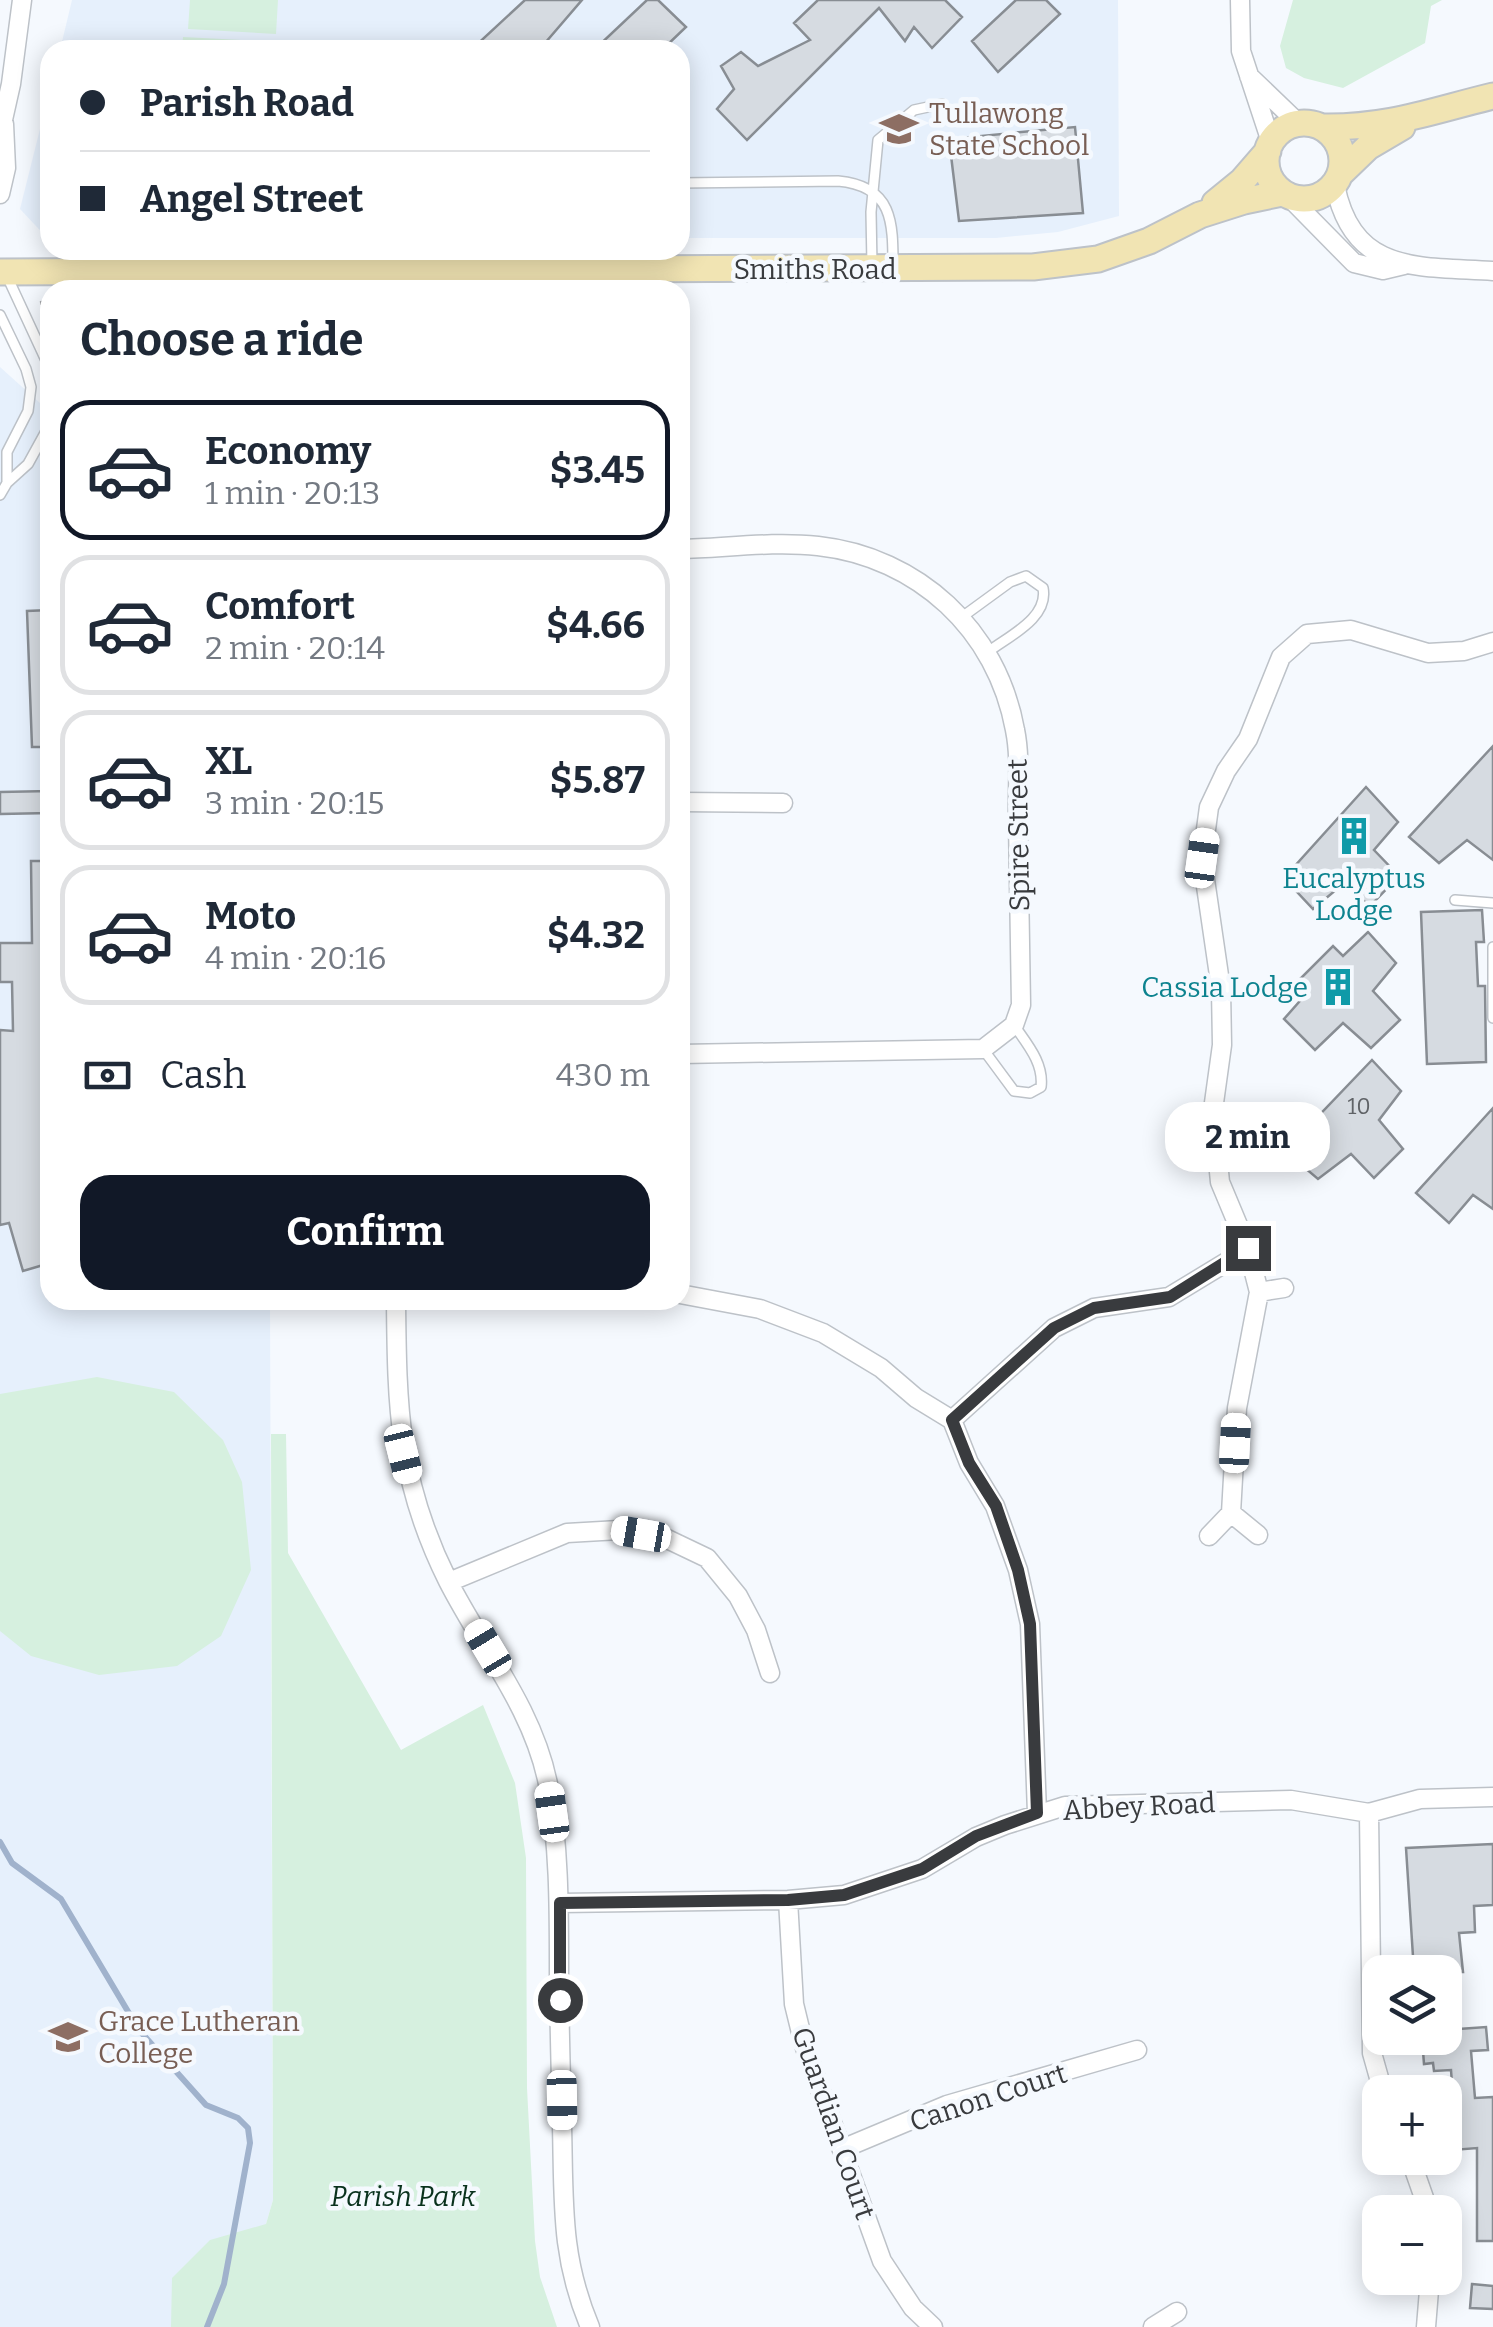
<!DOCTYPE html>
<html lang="en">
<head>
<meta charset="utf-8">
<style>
  :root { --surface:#fff; --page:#f2f2f3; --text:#1f2937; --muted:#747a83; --line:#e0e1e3; --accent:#111827 }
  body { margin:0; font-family:Bitter,serif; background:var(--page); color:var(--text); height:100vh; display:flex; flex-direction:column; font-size:38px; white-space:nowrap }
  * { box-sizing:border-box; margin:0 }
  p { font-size:32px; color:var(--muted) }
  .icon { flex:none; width:55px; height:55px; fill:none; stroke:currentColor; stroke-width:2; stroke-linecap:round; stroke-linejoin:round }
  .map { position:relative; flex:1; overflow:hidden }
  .details { position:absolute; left:40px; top:280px; width:650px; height:1030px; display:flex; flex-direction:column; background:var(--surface); border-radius:30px; box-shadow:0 5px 25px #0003 }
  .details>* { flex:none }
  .hud { position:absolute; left:40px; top:40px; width:650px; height:220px; border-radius:30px; box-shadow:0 5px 25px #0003; display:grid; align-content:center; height:220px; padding:0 40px; background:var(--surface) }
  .buttons { position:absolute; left:1362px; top:1955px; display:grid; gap:20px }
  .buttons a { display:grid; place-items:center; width:100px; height:100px; border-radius:20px; background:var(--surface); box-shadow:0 5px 25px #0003; font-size:50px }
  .end { position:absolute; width:45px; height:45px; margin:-22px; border:12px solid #393b3e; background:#fff; box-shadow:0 0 0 5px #fff }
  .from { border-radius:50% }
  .bubble { position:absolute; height:70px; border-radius:30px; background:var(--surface); box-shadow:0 5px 25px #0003; font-size:32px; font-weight:700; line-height:70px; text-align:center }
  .car { position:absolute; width:30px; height:60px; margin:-30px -15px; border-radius:12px; box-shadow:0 0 8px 2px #0007; background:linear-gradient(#fff 24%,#345 0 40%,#fff 0 76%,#345 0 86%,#fff 0) }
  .hud b { display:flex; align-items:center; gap:35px; height:95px; font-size:38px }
  .hud b+b { border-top:2px solid var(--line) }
  .hud i { width:25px; height:25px; background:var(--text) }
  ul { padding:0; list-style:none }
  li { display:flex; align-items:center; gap:30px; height:140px; margin:0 20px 15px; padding:0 20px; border:5px solid var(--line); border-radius:30px }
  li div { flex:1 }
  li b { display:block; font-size:38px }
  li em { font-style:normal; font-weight:700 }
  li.active { border-color:var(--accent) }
  li>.icon { width:90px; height:90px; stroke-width:1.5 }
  h2 { padding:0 40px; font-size:45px; line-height:120px }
  .pay { display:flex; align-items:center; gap:25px; height:110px; padding:0 40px; font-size:38px }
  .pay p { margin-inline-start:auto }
  .cta { display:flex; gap:20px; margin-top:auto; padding:20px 40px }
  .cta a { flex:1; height:115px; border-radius:30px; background:var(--accent); color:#fff; font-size:40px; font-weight:700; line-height:115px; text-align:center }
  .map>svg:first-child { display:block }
  .built { fill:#e6f0fc }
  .green { fill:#d6f0df }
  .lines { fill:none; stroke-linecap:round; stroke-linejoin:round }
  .stream { stroke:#a0b2cc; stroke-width:6 }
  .building { fill:#d6dbe1; stroke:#888d93; stroke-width:2.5 }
  .lane-casing { stroke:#bdc2c8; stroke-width:12 }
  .street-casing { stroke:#bdc2c8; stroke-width:21 }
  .secondary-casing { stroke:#bdc2c8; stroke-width:29 }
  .path { stroke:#a8abaf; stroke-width:4; stroke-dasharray:2.5 8; stroke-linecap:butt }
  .lane { stroke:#fff; stroke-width:9 }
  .street { stroke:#fff; stroke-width:18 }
  .secondary { stroke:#f1e4b3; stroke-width:25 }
  .route { stroke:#393b3e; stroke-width:12 }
  .labels { text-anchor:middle; stroke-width:9; stroke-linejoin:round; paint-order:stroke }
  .number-label { font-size:22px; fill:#606367 }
  .education-label { font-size:28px; fill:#785e54; stroke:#f5f9fe; text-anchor:start }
  .street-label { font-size:28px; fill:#393b3e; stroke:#f5f9fe }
  .culture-label { font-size:28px; fill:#0d838f; stroke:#f5f9fe }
  .park-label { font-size:28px; font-style:italic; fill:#0a321d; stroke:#f5f9fe }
</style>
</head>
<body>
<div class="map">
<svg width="1493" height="2327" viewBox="0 0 1493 2327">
  <rect width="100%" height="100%" fill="#f5f9fe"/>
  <path class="built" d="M72,0H1118L1119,216L1058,232L996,238H680V50H60Z
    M50,89V241L20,209Z
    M0,367L50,412V1300H270L273,2200L266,2224L271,2327H0Z"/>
  <path class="green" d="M190,0H278L276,34L188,29Z
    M1293,0H1442L1431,6L1425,43L1343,88L1304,78L1286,68L1280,46Z
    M183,37L278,42L277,50H182Z
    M97,1377L174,1392L223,1440L242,1482L251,1570L221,1636L177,1666L99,1675L31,1656L0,1631V1394Z
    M271,1434H286L288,1553L401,1750L483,1705L515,1783L526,1858L527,2088L535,2241L540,2277L557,2327H171L172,2278L210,2240L266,2224L273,2200Z"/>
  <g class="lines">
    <path class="stream" d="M0,1842L12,1863L61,1899L139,2030L206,2105L238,2118L248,2128L250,2143L224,2284L207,2327"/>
  </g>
  <path class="building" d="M525,0H582L539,50H471Z
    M647,0H658L686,27L662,50H594Z
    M818,0H945L962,17L932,48L914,27L905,41L879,8L747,140L717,109L734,89L721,66L741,52L758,66L810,40L794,23Z
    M1016,0H1046L1060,14L998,72L972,41Z
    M1075,127L1083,213L959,221L949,139Z
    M50,610V747H32L27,611Z
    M1493,746V860L1467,840L1439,863L1409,837Z
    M1366,787L1398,822L1374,850L1399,876L1370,906L1343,884L1313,909L1284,878Z
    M50,791V813L0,814V792Z
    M31,861H50V1263L23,1271L9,1223L0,1225V1030L13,1031L12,982H0V943H32Z
    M1482,910L1484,942H1476L1478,986H1485L1486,1062L1427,1064L1421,912Z
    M1368,932L1396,963L1373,991L1400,1020L1371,1048L1343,1023L1315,1050L1284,1019L1306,994L1296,983L1333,946L1343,956Z
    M1372,1060L1401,1091L1379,1120L1403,1149L1374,1178L1351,1154L1318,1179L1285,1151Z
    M1493,1108V1209L1473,1195L1449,1223L1416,1193Z
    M1493,1844V1905L1474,1906L1475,1932L1459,1933L1463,1972H1414L1406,1848Z
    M1486,2027L1488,2050L1471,2051L1475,2098L1493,2097V2241H1477V2148L1453,2150L1451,2127H1455L1451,2070L1434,2071L1433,2063L1424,2064L1422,2038H1445V2030Z
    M1472,2284L1493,2286V2309L1470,2308Z"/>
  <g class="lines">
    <g class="lane-casing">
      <path id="lane" d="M680,183L838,181C893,186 893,222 893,267
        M413,250L414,268
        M872,265L871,212L878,140L914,110L942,104
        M352,266L368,250
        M6,274L50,369
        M0,315L26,369L31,387L28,411L7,452V483
        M0,495L7,483L28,464L50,424
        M962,617L1010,582L1026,576L1043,588C1049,618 1009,636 988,652
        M1455,900L1493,903
        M1493,947V1018
        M983,1049L1014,1091L1030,1093L1041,1087C1044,1063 1027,1044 1014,1025"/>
    </g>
    <g class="street-casing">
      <path id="street" d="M1240,0L1241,51L1271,142
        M1249,76L1298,123
        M0,133L11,84L22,0
        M1335,185C1353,275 1418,266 1493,271
        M0,194L6,168L4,124
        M1289,197L1354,263L1383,270L1404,265
        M680,549C725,548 773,541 818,546C918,557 997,630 1015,730C1021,759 1017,792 1018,821C1019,883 1020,944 1021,1005L1014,1025L983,1049L680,1054
        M680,802L783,803
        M1284,1288L1259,1292L1248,1249L1220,1182L1213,1110L1222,1045L1221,989L1202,859L1209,807L1226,771L1248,739L1281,657L1307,634L1351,630L1428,653L1464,651L1493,642
        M680,1294L760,1309L823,1333L881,1368L916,1398L952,1420L969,1463L995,1506L1018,1570L1030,1624L1037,1813
        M396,1300C397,1408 398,1481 448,1581C482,1648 533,1708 548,1784C559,1845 559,1905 559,1966C559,2019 561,2073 562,2126C564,2201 560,2256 590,2327
        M952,1420L1054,1328L1094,1308L1169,1297L1248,1249
        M1258,1535L1231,1513L1237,1408L1259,1292
        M1209,1536L1231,1513
        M449,1582L567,1533L619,1530L663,1537L707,1558L738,1596L756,1630L770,1673
        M1369,1813L1372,2053L1383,2092
        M788,1900L794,2004L804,2045L882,2261L913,2308L933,2327
        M560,1903L788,1900L844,1895L922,1869L976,1837L1005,1825L1065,1806L1291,1800L1369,1813L1420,1799L1493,1797
        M842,2149L947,2105L1137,2050
        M1410,2158L1429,2212
        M1153,2327L1177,2312
        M1426,2327L1430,2278"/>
    </g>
    <g class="secondary-casing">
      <path id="secondary" d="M1266 161a38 38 0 1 1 76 0a38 38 0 1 1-76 0Z
        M1323,127C1389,128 1431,111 1493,96
        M1341,173L1368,147L1402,127
        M1215,203L1242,181L1268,151
        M0,272L1033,267L1098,259L1149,241L1200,215L1244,201L1282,193"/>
    </g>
    <path class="path" d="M40,303L50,302"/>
    <use href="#lane" class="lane"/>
    <use href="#street" class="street"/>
    <use href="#secondary" class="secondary"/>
  </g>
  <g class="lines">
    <path class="route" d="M560,2000V1903L788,1900L844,1895L922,1869L976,1836L1037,1813L1030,1624L1018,1570L996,1506L969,1463L952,1420L1054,1328L1094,1308L1170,1297L1248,1248"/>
  </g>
  <defs>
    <g id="school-bare" transform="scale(3)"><path d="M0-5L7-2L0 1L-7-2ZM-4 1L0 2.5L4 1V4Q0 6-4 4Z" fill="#8d6e63" stroke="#f5f9fe" stroke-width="2.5" paint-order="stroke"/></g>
    <g id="building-bare" transform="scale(3)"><path d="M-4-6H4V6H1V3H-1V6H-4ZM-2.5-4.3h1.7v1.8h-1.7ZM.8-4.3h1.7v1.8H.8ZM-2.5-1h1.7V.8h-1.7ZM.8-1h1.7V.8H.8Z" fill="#0f9aa8" stroke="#f5f9fe" stroke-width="2.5" paint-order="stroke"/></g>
  </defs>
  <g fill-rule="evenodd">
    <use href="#school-bare" x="899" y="129"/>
    <use href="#building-bare" x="1354" y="836"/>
    <use href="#building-bare" x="1338" y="987"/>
    <use href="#school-bare" x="68" y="2037"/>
  </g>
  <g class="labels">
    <g class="number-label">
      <text x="1359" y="1114">10</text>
    </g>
    <g class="education-label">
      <text x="929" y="123">Tullawong<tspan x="929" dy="32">State School</tspan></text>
      <text x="98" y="2031">Grace Lutheran<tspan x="98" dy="32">College</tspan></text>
    </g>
    <g class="street-label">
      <text x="815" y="279">Smiths Road</text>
      <text transform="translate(1018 835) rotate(-91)" y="10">Spire Street</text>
      <text transform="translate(1139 1806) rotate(-3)" y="10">Abbey Road</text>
      <text transform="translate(988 2097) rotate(-18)" y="10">Canon Court</text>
      <text transform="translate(834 2123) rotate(71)" y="10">Guardian Court</text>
    </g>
    <g class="culture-label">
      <text x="1354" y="888">Eucalyptus<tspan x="1354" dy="32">Lodge</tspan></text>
      <text x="1308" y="997" text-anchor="end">Cassia Lodge</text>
    </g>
    <g class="park-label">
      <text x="403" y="2206">Parish Park</text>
    </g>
  </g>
</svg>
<div class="buttons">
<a><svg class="icon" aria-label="layers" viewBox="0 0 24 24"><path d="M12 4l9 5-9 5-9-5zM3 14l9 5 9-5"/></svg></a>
<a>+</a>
<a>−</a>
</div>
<i class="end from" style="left:560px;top:2000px"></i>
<i class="end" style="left:1248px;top:1248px"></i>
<div class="bubble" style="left:1165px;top:1102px;width:165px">2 min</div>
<i class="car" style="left:1202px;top:858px;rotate:8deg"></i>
<i class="car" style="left:1235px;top:1443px;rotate:3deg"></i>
<i class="car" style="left:403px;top:1454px;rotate:166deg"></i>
<i class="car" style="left:641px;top:1534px;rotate:280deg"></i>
<i class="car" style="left:488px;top:1648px;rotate:329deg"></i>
<i class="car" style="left:552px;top:1812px;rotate:352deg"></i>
<i class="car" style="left:562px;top:2100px;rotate:179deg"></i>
<div class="hud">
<b><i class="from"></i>Parish Road</b>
<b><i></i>Angel Street</b>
</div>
<section class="details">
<h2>Choose a ride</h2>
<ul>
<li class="active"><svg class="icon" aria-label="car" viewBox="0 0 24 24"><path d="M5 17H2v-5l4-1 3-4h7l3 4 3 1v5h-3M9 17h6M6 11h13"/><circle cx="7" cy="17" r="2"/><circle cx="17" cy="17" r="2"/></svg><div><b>Economy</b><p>1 min · 20:13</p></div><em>$3.45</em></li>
<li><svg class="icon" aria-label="car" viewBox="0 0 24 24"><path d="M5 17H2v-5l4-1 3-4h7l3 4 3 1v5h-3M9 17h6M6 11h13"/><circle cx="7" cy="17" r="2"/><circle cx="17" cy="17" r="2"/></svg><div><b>Comfort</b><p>2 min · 20:14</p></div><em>$4.66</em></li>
<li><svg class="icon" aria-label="car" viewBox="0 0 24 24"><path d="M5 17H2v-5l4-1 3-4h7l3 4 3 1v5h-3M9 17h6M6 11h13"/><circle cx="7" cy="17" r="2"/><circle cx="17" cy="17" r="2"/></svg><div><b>XL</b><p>3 min · 20:15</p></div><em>$5.87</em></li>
<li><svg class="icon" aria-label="car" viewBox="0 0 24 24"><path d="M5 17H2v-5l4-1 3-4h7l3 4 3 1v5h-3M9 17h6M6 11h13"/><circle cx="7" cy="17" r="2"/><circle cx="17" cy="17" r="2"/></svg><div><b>Moto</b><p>4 min · 20:16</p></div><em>$4.32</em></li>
</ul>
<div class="pay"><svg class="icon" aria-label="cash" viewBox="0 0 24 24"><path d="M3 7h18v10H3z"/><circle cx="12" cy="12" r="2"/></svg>Cash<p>430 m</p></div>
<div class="cta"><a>Confirm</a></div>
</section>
</div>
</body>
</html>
